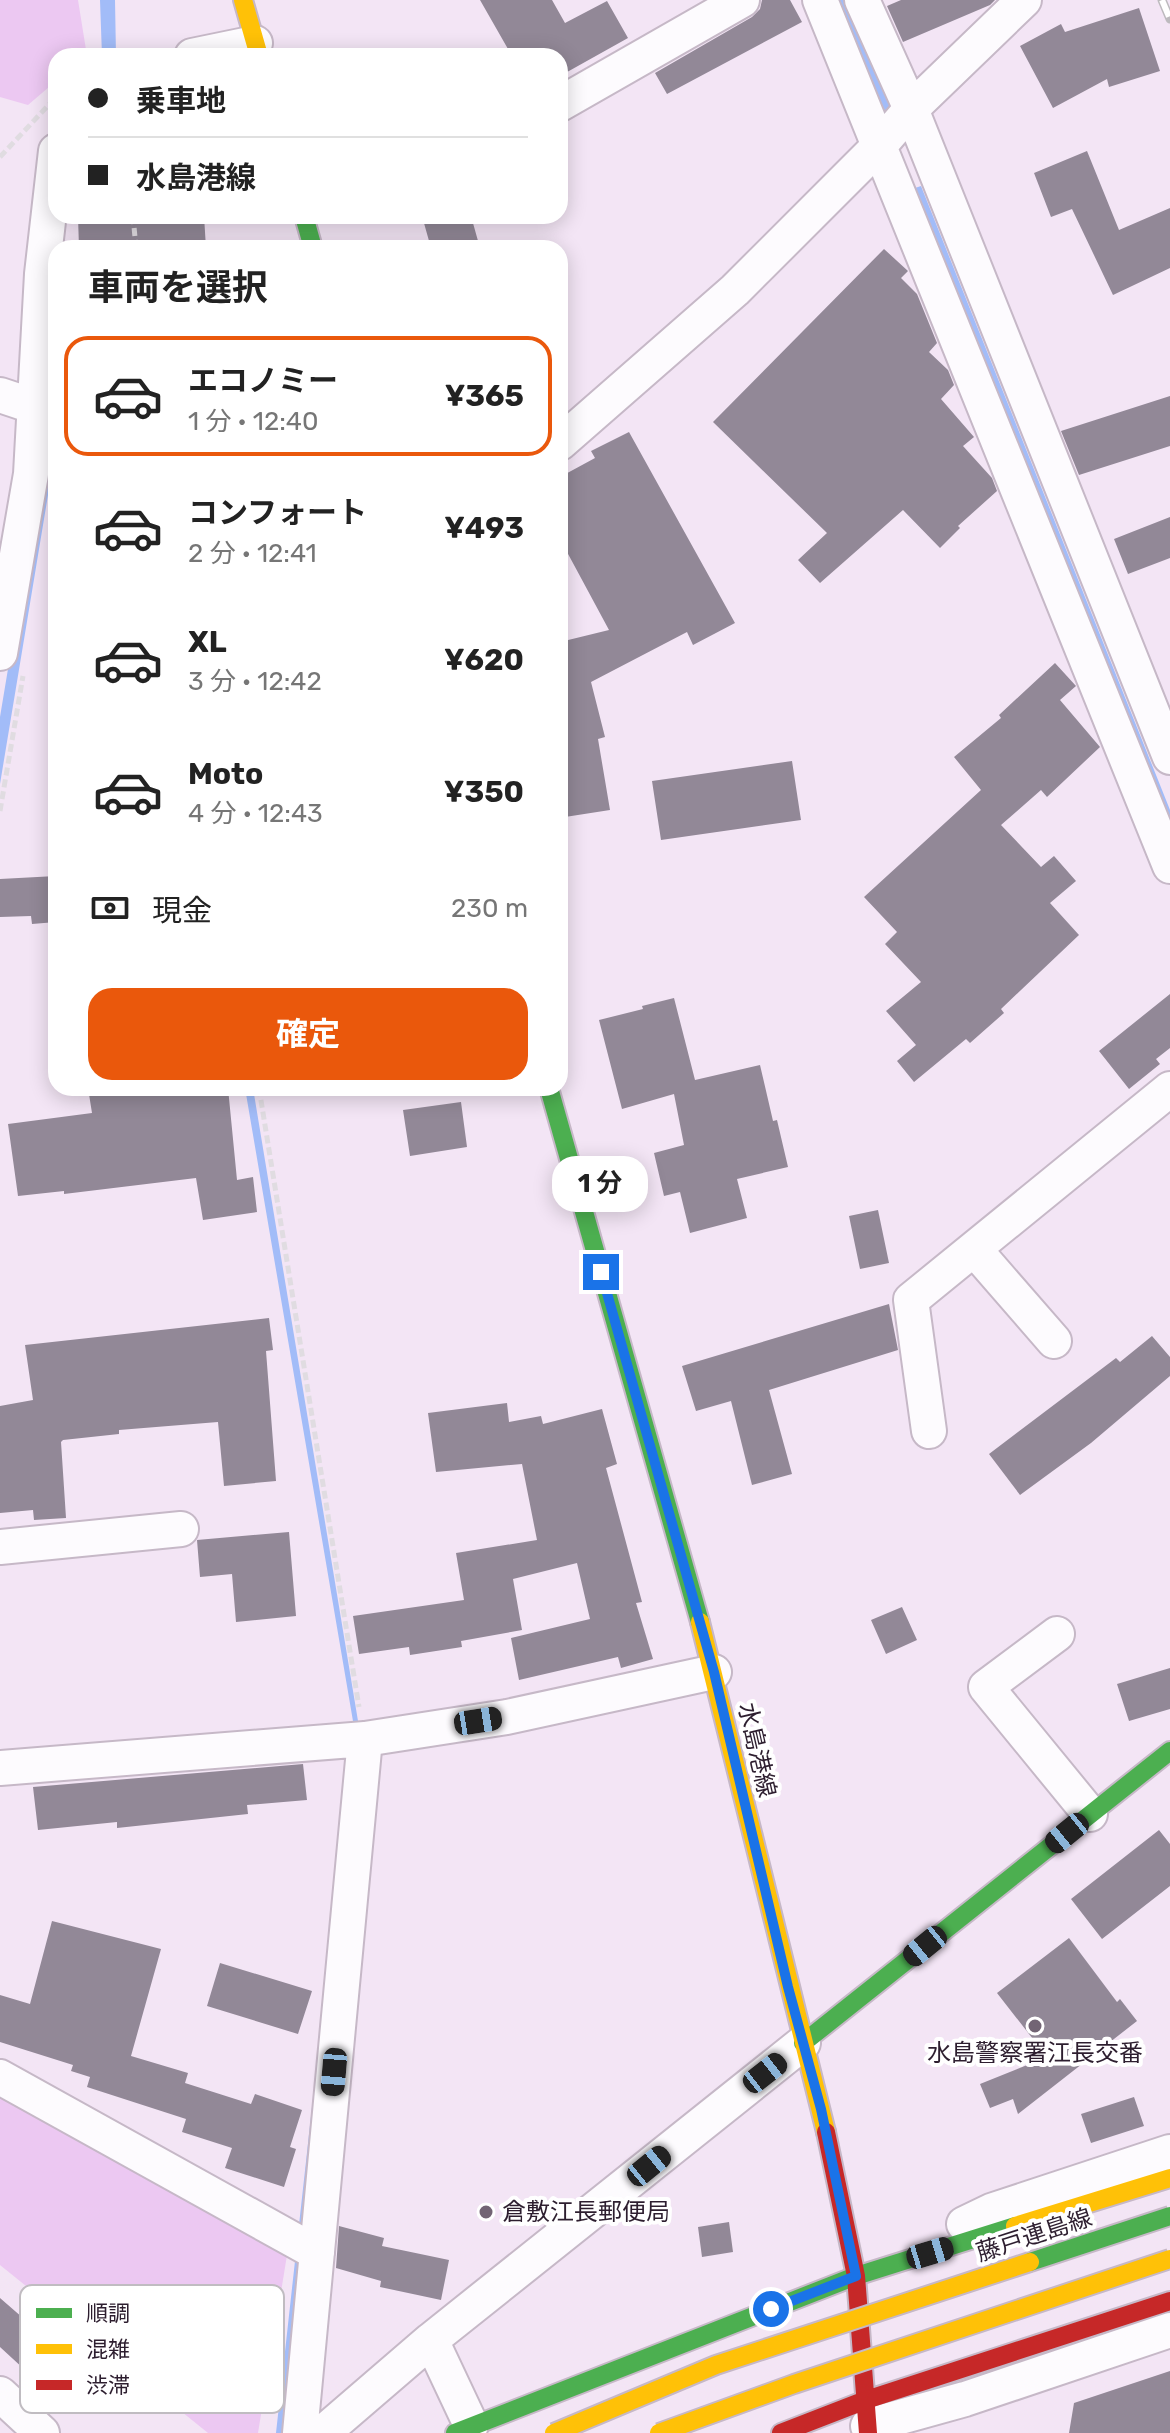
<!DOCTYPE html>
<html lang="ja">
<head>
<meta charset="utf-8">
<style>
  :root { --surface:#fff; --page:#f6f6f6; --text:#222; --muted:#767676; --line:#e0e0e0; --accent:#ea580c }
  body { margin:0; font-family:Rubik,"Noto Sans JP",sans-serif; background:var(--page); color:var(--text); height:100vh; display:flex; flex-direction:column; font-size:30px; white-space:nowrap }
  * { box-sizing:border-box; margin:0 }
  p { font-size:26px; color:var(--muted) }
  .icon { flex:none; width:44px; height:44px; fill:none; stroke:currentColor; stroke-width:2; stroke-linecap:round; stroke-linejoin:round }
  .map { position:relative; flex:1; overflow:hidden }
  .side { position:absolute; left:48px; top:240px; width:520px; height:856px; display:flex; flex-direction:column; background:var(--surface); border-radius:24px; box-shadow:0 4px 20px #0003 }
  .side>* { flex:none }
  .guide { position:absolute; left:48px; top:48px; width:520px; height:176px; border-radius:24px; box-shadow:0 4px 20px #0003; display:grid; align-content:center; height:176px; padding:0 40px; background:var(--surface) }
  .end { position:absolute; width:36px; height:36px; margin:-18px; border:10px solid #1a73e8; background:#fff; box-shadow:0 0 0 4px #fff }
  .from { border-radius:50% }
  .bubble { position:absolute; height:56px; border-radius:24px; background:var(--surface); box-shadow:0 4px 20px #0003; font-size:26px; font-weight:700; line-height:56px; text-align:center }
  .car { position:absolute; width:24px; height:48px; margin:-24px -12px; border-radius:10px; box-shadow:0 0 6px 2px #0007; background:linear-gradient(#222 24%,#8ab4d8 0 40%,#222 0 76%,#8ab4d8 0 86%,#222 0) }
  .guide b { display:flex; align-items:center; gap:28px; height:76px; font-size:30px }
  .guide b+b { border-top:2px solid var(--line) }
  .guide i { width:20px; height:20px; background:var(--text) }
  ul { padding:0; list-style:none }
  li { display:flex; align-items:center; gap:24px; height:120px; margin:0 16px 12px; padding:0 24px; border:4px solid transparent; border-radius:24px }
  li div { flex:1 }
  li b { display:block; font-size:30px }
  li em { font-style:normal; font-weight:700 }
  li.current { border-color:var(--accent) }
  li>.icon { width:72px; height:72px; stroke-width:1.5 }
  h2 { padding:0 40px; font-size:36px; line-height:96px }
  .pay { display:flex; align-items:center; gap:20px; height:88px; padding:0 40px; font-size:30px }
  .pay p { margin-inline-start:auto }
  .primary-button { display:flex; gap:16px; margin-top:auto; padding:16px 40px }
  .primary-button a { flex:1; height:92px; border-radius:24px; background:var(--accent); color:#fff; font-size:32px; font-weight:700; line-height:92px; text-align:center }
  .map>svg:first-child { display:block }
  .green { fill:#ecc8f2 }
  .water { fill:#a2bcf8 }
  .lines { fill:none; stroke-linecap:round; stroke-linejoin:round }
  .river { stroke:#a2bcf8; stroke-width:60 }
  .building { fill:#928897 }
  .street-casing { stroke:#c6b8c7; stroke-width:38 }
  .fast-casing { stroke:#c6b8c7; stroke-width:22 }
  .slow-casing { stroke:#c6b8c7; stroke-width:22 }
  .jam-casing { stroke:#c6b8c7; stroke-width:22 }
  .path { stroke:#e0dce1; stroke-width:5; stroke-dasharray:8 4; stroke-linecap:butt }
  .street { stroke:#fdfbfe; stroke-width:34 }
  .fast { stroke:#4caf50; stroke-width:18 }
  .slow { stroke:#ffc107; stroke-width:18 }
  .jam { stroke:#c62828; stroke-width:18 }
  .rail-casing { stroke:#bdbabe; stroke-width:9 }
  .rail { stroke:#fff; stroke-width:6; stroke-dasharray:18; stroke-linecap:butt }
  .fast-bridge-casing { stroke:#c6b8c7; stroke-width:22; stroke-linecap:butt }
  .slow-bridge-casing { stroke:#c6b8c7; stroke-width:22; stroke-linecap:butt }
  .fast-bridge { stroke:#4caf50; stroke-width:18 }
  .slow-bridge { stroke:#ffc107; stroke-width:18 }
  .route { stroke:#1a73e8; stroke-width:10 }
  .poi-dot { fill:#726474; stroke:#fff; stroke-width:3 }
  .labels { text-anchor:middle; stroke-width:8; stroke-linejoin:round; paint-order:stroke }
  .street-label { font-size:24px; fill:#2d1e2f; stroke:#fff }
  .poi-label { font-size:24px; fill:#2d1e2f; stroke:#fff }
  .key { fill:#fff; stroke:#c0bcc1; stroke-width:2 }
  .key-label { font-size:22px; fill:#2d1e2f }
</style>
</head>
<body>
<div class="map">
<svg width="1170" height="2433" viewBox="0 0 1170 2433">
  <rect width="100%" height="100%" fill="#f3e5f5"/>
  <path class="green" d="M0,0H78L87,56H56V81L28,105L0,97Z
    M0,2092L288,2249L258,2433H208L0,2265Z"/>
  <path class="water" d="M100,0H115L116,56H102Z
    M921,186L1170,810V832L912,189Z
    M56,462V479L50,483L0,784V717L39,483Z
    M245,1088H253L359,1727L286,2433H276L354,1727Z"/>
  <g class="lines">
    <path class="river" d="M840,0L876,90"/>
  </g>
  <path class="building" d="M480,0H552L565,23L607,1L628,38L560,76V56H512Z
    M762,0H790L802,22L667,94L655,73L752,17L760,9Z
    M901,0H995L990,5L903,42L887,6Z
    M1139,8L1160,71L1109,87L1107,79L1053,108L1020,46L1061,24L1065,32Z
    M1087,151L1119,230L1170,208V268L1113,295L1072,209L1051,217L1034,173Z
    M78,216H204L206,248H79Z
    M422,216H471L480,248H431Z
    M884,249L908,271L901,278L917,294L937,343L929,352L948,370L954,385L941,399L974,437L963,446L992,478L997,491L958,526L960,528L940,548L903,510L820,583L798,560L827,533L713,422Z
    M1170,396V446L1079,475L1061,431Z
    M629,432L735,623L693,645L687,632L591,682L605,737L598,739L610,810L565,817L560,784V642L609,630L560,539V477L595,458L591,451Z
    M1170,517V558L1128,574L1114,539Z
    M1055,663L1076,686L1060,700L1100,747L1047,797L1041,790L1001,825L1041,867L1054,856L1076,881L1050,903L1079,935L1001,1009L1004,1013L970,1043L966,1039L914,1082L897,1061L916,1045L886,1011L921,982L885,944L897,932L864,897L981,790L954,757L1001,718L999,715Z
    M792,761L801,820L661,840L652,781Z
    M56,876V922L32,924L31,916L0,917V879Z
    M1170,994V1048L1156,1059L1160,1064L1129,1089L1099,1051Z
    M674,998L695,1080L760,1065L773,1121L777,1120L788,1167L737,1179L747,1218L690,1233L680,1192L664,1196L654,1153L684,1145L674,1094L622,1109L599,1020L643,1009L642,1006Z
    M88,1088H228L237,1180L253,1177L257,1212L203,1220L196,1178L64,1194V1191L18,1196L8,1124L92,1113Z
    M461,1102L467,1147L410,1156L403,1110Z
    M878,1210L889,1263L860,1269L849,1216Z
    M889,1304L898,1350L769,1390L792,1474L752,1485L731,1401L696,1411L682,1366Z
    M269,1318L273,1350L266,1351L276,1481L224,1486L218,1422L119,1430V1434L63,1440L61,1442L66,1518L34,1520L33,1510L0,1513V1406L33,1400L25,1345Z
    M1152,1336L1170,1357V1376L1091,1443L1020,1495L989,1454L1116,1358L1120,1362Z
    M507,1403L509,1422L541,1416L543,1424L602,1409L617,1464L606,1468L642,1602L636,1603L653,1659L621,1668L618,1657L519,1680L511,1638L590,1619L577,1563L513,1579L522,1630L461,1641L462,1647L410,1655L409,1647L359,1654L353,1616L464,1600L456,1553L537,1540L522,1464L436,1472L428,1413Z
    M289,1532L296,1616L236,1622L232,1574L200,1577L197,1540Z
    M902,1607L917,1640L886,1654L871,1620Z
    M1170,1668V1709L1129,1721L1117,1684Z
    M303,1764L307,1800L247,1805L248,1814L117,1828V1822L38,1830L33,1787Z
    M1159,1830L1170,1844V1886L1102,1939L1071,1899Z
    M52,1921L161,1949L131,2056L188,2073L185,2083L251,2104L255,2094L302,2110L290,2147L296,2149L284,2187L225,2168L232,2148L182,2132L186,2119L87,2087L90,2077L71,2071L73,2065L0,2042V1995L30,2004Z
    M1069,1938L1117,2002L1120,1999L1137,2021L1018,2114L1013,2099L990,2108L980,2084L1047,2057L997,1993Z
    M220,1963L312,1991L298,2034L207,2006Z
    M1134,2097L1144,2126L1091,2143L1081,2114Z
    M729,2222L733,2252L702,2257L698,2227Z
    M339,2226L384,2238L382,2246L449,2260L441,2300L380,2287L381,2281L336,2268Z
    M0,2298L77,2365L50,2393L0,2347Z
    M1170,2371V2433H1069L1074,2403Z"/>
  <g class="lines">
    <g class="street-casing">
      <path id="street" d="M820,0L1170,866
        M862,0L911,109L1170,757
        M192,56L255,43
        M560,104L742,0
        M0,395L36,407
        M560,443L735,290L880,145L911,109L1024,0
        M0,653L31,474L42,274L56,151
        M974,1249L1054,1341
        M929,1431L911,1300L1170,1089
        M0,1547L181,1529
        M1057,1634L986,1687L1090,1814
        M0,1768L365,1739L507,1717L714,1672
        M0,2077L317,2253
        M964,2224L991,2211L1170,2152
        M431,2340L471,2425
        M0,2394L42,2433
        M868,2426L965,2399L1170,2330
        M300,2433L365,1739
        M323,2433L431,2340L803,2043"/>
    </g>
    <g class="fast-casing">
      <path id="fast" d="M304,216L313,248
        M549,1088L700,1622
        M803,2043L1170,1751
        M455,2433L856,2276L1015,2226"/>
    </g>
    <g class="slow-casing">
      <path id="slow" d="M243,0L259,56
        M700,1622L826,2132
        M1015,2226L1170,2178"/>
    </g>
    <g class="jam-casing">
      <path id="jam" d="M826,2132L856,2276L868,2433
        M781,2433L866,2400L1170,2301"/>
    </g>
    <path class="path" d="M0,157L56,97
      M133,216L136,248
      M0,811L23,676
      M259,1088L359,1707"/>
    <use href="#street" class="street"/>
    <use href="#fast" class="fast"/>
    <use href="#slow" class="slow"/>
    <use href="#jam" class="jam"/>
    <g class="rail-casing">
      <path id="rail" d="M1162,0L1170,19"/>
    </g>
    <use href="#rail" class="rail"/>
    <g class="fast-bridge-casing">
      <path id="fast-bridge" d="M1030,2262L1170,2216"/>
    </g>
    <g class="slow-bridge-casing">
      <path id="slow-bridge" d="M554,2433L716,2365L1030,2262
        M659,2433L794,2384L1170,2259"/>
    </g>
    <use href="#fast-bridge" class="fast-bridge"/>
    <use href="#slow-bridge" class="slow-bridge"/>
  </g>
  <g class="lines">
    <path class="route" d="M601,1272L714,1672L788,1987L821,2109L856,2276L771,2309"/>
  </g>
  <g class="poi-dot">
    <circle cx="1035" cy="2026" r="8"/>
    <circle cx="486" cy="2212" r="8"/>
  </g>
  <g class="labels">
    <g class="street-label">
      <text transform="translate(757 1750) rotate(77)" y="8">水島港線</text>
      <text transform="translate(1034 2235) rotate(-18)" y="8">藤戸連島線</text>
    </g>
    <g class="poi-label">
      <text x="1035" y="2061">水島警察署江長交番</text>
      <text x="502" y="2220" text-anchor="start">倉敷江長郵便局</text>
    </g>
  </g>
  <rect x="20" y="2285" width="264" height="128" rx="12" class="key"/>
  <rect x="36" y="2308" width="36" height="10" fill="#4caf50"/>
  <rect x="36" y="2344" width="36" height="10" fill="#ffc107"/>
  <rect x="36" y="2380" width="36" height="10" fill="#c62828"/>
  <g class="key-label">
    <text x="86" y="2321">順調</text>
    <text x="86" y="2357">混雑</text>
    <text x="86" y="2393">渋滞</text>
  </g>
</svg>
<i class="end from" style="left:771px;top:2309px"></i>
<i class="end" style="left:601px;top:1272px"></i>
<div class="bubble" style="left:552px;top:1156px;width:96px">1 分</div>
<i class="car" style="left:478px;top:1721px;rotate:81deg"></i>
<i class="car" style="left:1067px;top:1833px;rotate:231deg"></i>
<i class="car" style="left:925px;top:1946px;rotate:231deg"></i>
<i class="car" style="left:334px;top:2072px;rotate:185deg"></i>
<i class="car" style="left:765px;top:2073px;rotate:52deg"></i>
<i class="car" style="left:649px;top:2166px;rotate:51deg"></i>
<i class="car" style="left:930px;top:2253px;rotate:73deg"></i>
<div class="guide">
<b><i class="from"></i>乗車地</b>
<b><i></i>水島港線</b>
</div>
<section class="side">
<h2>車両を選択</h2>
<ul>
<li class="current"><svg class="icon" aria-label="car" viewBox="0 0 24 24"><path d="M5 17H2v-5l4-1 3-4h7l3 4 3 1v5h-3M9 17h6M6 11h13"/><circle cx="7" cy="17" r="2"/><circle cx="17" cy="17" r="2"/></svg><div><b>エコノミー</b><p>1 分 · 12:40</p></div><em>¥365</em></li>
<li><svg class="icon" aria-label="car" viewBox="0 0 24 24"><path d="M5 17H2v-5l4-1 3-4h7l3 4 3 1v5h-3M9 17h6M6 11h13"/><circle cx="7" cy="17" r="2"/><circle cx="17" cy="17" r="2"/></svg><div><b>コンフォート</b><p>2 分 · 12:41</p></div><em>¥493</em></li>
<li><svg class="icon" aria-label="car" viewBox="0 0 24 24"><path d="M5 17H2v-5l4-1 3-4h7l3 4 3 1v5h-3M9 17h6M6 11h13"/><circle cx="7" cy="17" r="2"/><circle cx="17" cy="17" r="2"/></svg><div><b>XL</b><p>3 分 · 12:42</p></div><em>¥620</em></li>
<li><svg class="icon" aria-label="car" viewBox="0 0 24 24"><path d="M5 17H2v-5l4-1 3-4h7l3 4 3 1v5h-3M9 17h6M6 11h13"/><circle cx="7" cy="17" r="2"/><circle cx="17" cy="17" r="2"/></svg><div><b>Moto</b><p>4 分 · 12:43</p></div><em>¥350</em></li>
</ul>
<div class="pay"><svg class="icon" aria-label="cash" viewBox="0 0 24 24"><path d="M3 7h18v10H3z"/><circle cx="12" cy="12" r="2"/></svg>現金<p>230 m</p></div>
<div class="primary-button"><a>確定</a></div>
</section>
</div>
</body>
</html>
